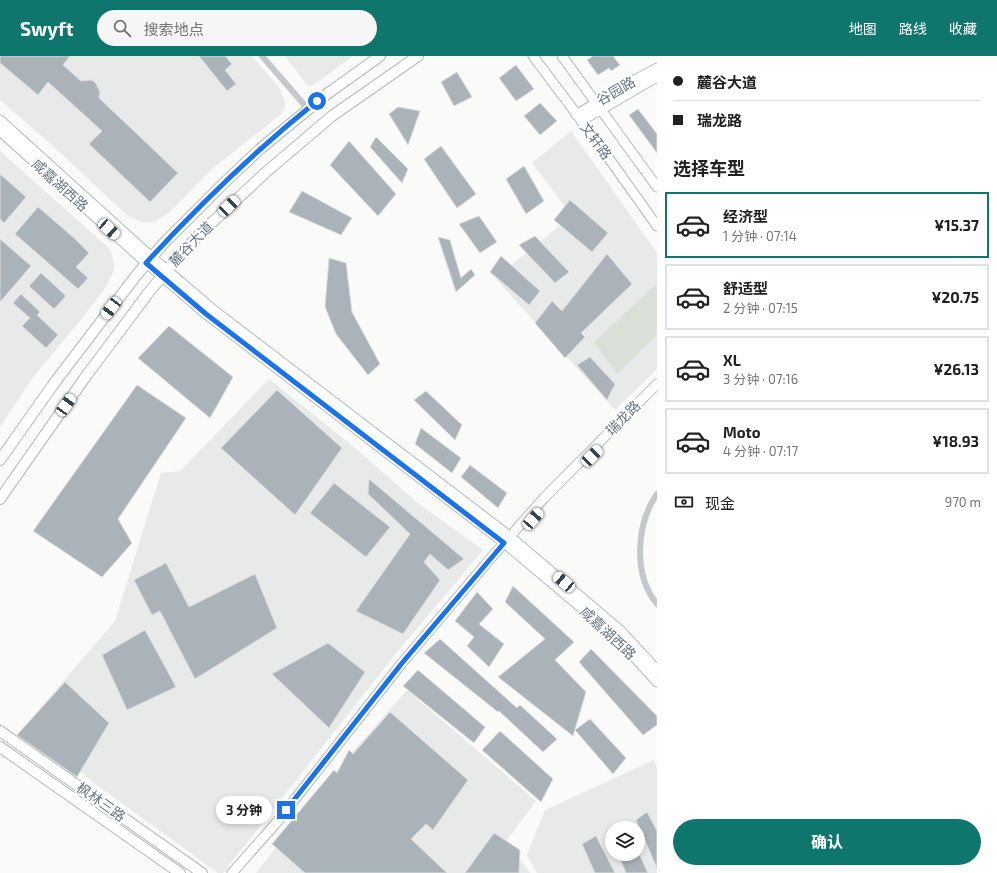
<!DOCTYPE html>
<html lang="zh">
<head>
<meta charset="utf-8">
<style>
  :root { --surface:#fff; --page:#f6f6f6; --text:#202124; --muted:#757577; --line:#e0e0e0; --accent:#0f766e }
  body { margin:0; font-family:"Exo 2","Noto Sans SC",sans-serif; background:var(--page); color:var(--text); height:100vh; display:flex; flex-direction:column; font-size:15px; white-space:nowrap }
  * { box-sizing:border-box; margin:0 }
  p { font-size:13px; color:var(--muted) }
  .icon { flex:none; width:22px; height:22px; fill:none; stroke:currentColor; stroke-width:2; stroke-linecap:round; stroke-linejoin:round }
  .map { position:relative; flex:1; overflow:hidden }
  .sheet { display:flex; flex-direction:column; background:var(--surface); width:340px }
  .sheet>* { flex:none }
  .banner { display:grid; align-content:center; height:88px; padding:0 16px; background:var(--surface) }
  .buttons { position:absolute; left:605px; top:765px; display:grid; gap:8px }
  .buttons a { display:grid; place-items:center; width:40px; height:40px; border-radius:50%; background:var(--surface); box-shadow:0 2px 6px #0003; font-size:20px }
  .end { position:absolute; width:18px; height:18px; margin:-9px; border:5px solid #1a73e8; background:#fff; box-shadow:0 0 0 2px #fff }
  .from { border-radius:50% }
  .bubble { position:absolute; height:28px; border-radius:14px; background:var(--surface); box-shadow:0 2px 6px #0003; font-size:13px; font-weight:700; line-height:28px; text-align:center }
  .car { position:absolute; width:12px; height:24px; margin:-12px -6px; border-radius:5px; box-shadow:0 0 3px 1px #0007; background:linear-gradient(#fff 24%,#345 0 40%,#fff 0 76%,#345 0 86%,#fff 0) }
  .banner b { display:flex; align-items:center; gap:14px; height:38px; font-size:15px }
  .banner b+b { border-top:1px solid var(--line) }
  .banner i { width:10px; height:10px; background:var(--text) }
  ul { padding:0; list-style:none }
  li { display:flex; align-items:center; gap:12px; height:66px; margin:0 8px 6px; padding:0 8px; border:2px solid var(--line); border-radius:0px }
  li div { flex:1 }
  li b { display:block; font-size:15px }
  li em { font-style:normal; font-weight:700 }
  li.current { border-color:var(--accent) }
  li>.icon { width:36px; height:36px; stroke-width:1.5 }
  h2 { padding:0 16px; font-size:18px; line-height:48px }
  .pay { display:flex; align-items:center; gap:10px; height:44px; padding:0 16px; font-size:15px }
  .pay p { margin-inline-start:auto }
  .action { display:flex; gap:8px; margin-top:auto; padding:8px 16px }
  .action a { flex:1; height:46px; border-radius:24px; background:var(--accent); color:#fff; font-size:16px; font-weight:700; line-height:46px; text-align:center }
  header { display:flex; align-items:center; gap:24px; box-sizing:border-box; height:56px; padding:0 20px; background:var(--accent); color:#fff }
  header strong { font-size:19px }
  nav { display:flex; gap:22px; margin-inline-start:auto; font-size:14px }
  .search { width:280px; height:36px; background:var(--page); display:flex; align-items:center; gap:10px; box-sizing:border-box; padding:0 14px; border-radius:22px; color:var(--muted); font-size:15px }
  main { display:flex; flex:1; min-height:0 }
  .map>svg:first-child { display:block }
  .built { fill:#e8e9e9; fill-rule:evenodd }
  .green { fill:#dadfd7 }
  .building { fill:#aab3b9; stroke:#dcdcda }
  .lines { fill:none; stroke-linecap:round; stroke-linejoin:round }
  .secondary-casing { stroke:#b3babf; stroke-width:11 }
  .primary-casing { stroke:#b5babe; stroke-width:12 }
  .street { stroke:#c3c8cc; stroke-width:6 }
  .secondary { stroke:#fff; stroke-width:9 }
  .primary { stroke:#fff; stroke-width:10 }
  .route { stroke:#1a73e8; stroke-width:5 }
  .labels { text-anchor:middle; stroke-width:4; stroke-linejoin:round; paint-order:stroke }
  .street-label { font-size:14px; fill:#657683; stroke:#fff }
</style>
</head>
<body>
<header>
<strong>Swyft</strong>
<div class="search"><svg class="icon" aria-label="search" viewBox="0 0 24 24"><circle cx="10" cy="10" r="6"/><path d="M15 15l6 6"/></svg>搜索地点</div>
<nav><a>地图</a><a>路线</a><a>收藏</a></nav>
</header>
<main>
<div class="map">
<svg width="657" height="817" viewBox="0 0 657 817">
  <rect width="100%" height="100%" fill="#fafaf8"/>
  <path class="built" d="M0,0H252L280,33L285,46V51L280,59L212,113L169,157L154,166L144,167L129,161L54,91L0,44Z
    M285,0H353L318,26L311,30L307,29Z
    M571,75L657,197V313L615,354L495,222L572,160L532,107Z
    M0,95L109,192L112,199L114,208V214L106,231L84,260L34,320L0,371Z
    M269,323L354,391L419,448L483,494L398,595L223,817H218L94,727L25,670L115,565L161,417L180,415Z
    M407,634L536,745L507,784L530,817H256L341,709Z
    M654,704L657,712V817H537L527,799L545,754ZM612,772H638V798H612Z"/>
  <path class="green" d="M655,229L657,232V279L617,318L594,286Z"/>
  <path class="building" d="M0,0H70L63,9L81,25L91,24L95,26L100,36L99,42L178,117L150,146L89,88L102,75L48,26L38,39L0,7Z
    M199,0H225L232,8L225,14L236,28L227,35Z
    M593,0H613L620,9L611,15L609,12L598,19L587,4Z
    M516,9L534,33L516,45L499,22Z
    M457,16L472,41L454,50L441,26Z
    M540,47L557,65L540,79L524,60Z
    M398,51L420,55L408,89L389,58Z
    M638,53L657,78V97L629,59Z
    M376,81L408,113L402,127L370,91Z
    M349,85L396,138L378,160L330,109Z
    M441,90L476,138L457,152L424,103Z
    M524,110L544,145L526,158L506,123Z
    M0,118L26,141L4,167L0,163Z
    M302,135L352,162L341,179L289,156Z
    M570,144L608,177L592,196L554,164Z
    M38,151L74,182L89,197L76,211L88,222L78,233L15,178Z
    M479,160L497,186L480,197L459,168Z
    M535,180L569,216L555,227L519,189Z
    M438,181L450,184L461,222L471,213L475,219L456,236Z
    M0,183L31,210L0,246Z
    M607,198L632,228L581,277L585,281L565,302L535,267L552,245L562,255Z
    M501,200L540,235L529,249L490,216Z
    M329,202L346,207L352,256L380,308L368,319L336,278L325,251Z
    M41,217L66,240L54,253L29,230Z
    M21,238L40,256L37,259L58,279L46,292L22,270L30,262L13,247Z
    M169,270L233,321L210,362L138,302Z
    M590,301L615,328L607,344L577,309Z
    M137,329L186,362L118,463L132,487L102,521L33,475Z
    M277,334L342,392L295,459L221,392Z
    M426,335L462,369L455,384L414,344Z
    M421,372L461,402L452,417L415,388Z
    M470,409L507,437L498,452L461,421Z
    M369,423L464,503L448,514L430,498L424,506L440,524L403,578L356,555L410,478L368,438Z
    M334,427L390,471L366,501L310,457Z
    M166,507L189,551L255,518L277,572L195,623L160,555L152,559L134,524Z
    M513,530L574,586L555,604L586,636L573,680L498,621L545,583L505,546Z
    M477,536L493,553L479,568L504,588L489,611L467,590L474,581L455,565Z
    M145,574L176,631L127,654L102,599Z
    M440,583L517,652L520,649L557,683L543,696L499,655L498,656L424,597Z
    M328,587L365,616L329,672L272,618Z
    M591,593L657,660V669L643,679L579,606Z
    M418,614L485,671L474,687L403,630Z
    M65,626L109,667L77,721L17,679Z
    M390,656L468,724L433,774L426,768L411,783L447,817H305L272,788L334,714L337,717L349,694L353,698Z
    M590,663L626,702L613,718L575,674Z
    M500,675L553,723L541,746L482,694Z
    M647,756L657,775V812L636,764Z
    M494,777L520,794L519,817H465Z
    M596,780L615,817H595L582,788Z
    M618,798H639L648,817H626Z"/>
  <g class="lines">
    <g class="secondary-casing">
      <path id="secondary" d="M533,0L593,80L657,170
        M562,0L657,131
        M576,59L631,26L657,12
        M0,64L147,197L211,252L508,479L621,575L657,614
        M581,65L657,21
        M0,75L142,203L206,258L502,485L615,580L657,626
        M232,817L277,766L402,607L491,502L544,442L657,328"/>
    </g>
    <g class="primary-casing">
      <path id="primary" d="M0,404L55,326L135,221L163,188L226,125L260,93L327,38L380,0
        M0,443L84,323L149,236L179,200L202,176L265,117L332,60L418,0
        M0,675L202,817
        M0,691L180,817"/>
    </g>
    <path class="street" d="M262,0L308,53
      M657,438C636,468 633,519 657,548"/>
    <use href="#secondary" class="secondary"/>
    <use href="#primary" class="primary"/>
  </g>
  <g class="lines">
    <path class="route" d="M286,754L402,607L504,487L206,258L146,207C199,149 256,94 317,45"/>
  </g>
  <g class="labels">
    <g class="street-label">
      <text transform="translate(616 35) rotate(-30)" y="5">谷园路</text>
      <text transform="translate(596 85) rotate(54)" y="5">文轩路</text>
      <text transform="translate(60 129) rotate(42)" y="5">咸嘉湖西路</text>
      <text transform="translate(191 188) rotate(-46)" y="5">麓谷大道</text>
      <text transform="translate(623 362) rotate(-45)" y="5">瑞龙路</text>
      <text transform="translate(608 577) rotate(43)" y="5">咸嘉湖西路</text>
      <text transform="translate(101 746) rotate(35)" y="5">枫林三路</text>
    </g>
  </g>
</svg>
<div class="buttons">
<a><svg class="icon" aria-label="layers" viewBox="0 0 24 24"><path d="M12 4l9 5-9 5-9-5zM3 14l9 5 9-5"/></svg></a>
</div>
<i class="end from" style="left:317px;top:45px"></i>
<i class="end" style="left:286px;top:754px"></i>
<div class="bubble" style="left:216px;top:740px;width:56px">3 分钟</div>
<i class="car" style="left:229px;top:150px;rotate:46deg"></i>
<i class="car" style="left:109px;top:173px;rotate:132deg"></i>
<i class="car" style="left:111px;top:252px;rotate:217deg"></i>
<i class="car" style="left:66px;top:349px;rotate:35deg"></i>
<i class="car" style="left:592px;top:400px;rotate:45deg"></i>
<i class="car" style="left:533px;top:463px;rotate:41deg"></i>
<i class="car" style="left:564px;top:526px;rotate:310deg"></i>
</div>
<section class="sheet">
<div class="banner">
<b><i class="from"></i>麓谷大道</b>
<b><i></i>瑞龙路</b>
</div>
<h2>选择车型</h2>
<ul>
<li class="current"><svg class="icon" aria-label="car" viewBox="0 0 24 24"><path d="M5 17H2v-5l4-1 3-4h7l3 4 3 1v5h-3M9 17h6M6 11h13"/><circle cx="7" cy="17" r="2"/><circle cx="17" cy="17" r="2"/></svg><div><b>经济型</b><p>1 分钟 · 07:14</p></div><em>¥15.37</em></li>
<li><svg class="icon" aria-label="car" viewBox="0 0 24 24"><path d="M5 17H2v-5l4-1 3-4h7l3 4 3 1v5h-3M9 17h6M6 11h13"/><circle cx="7" cy="17" r="2"/><circle cx="17" cy="17" r="2"/></svg><div><b>舒适型</b><p>2 分钟 · 07:15</p></div><em>¥20.75</em></li>
<li><svg class="icon" aria-label="car" viewBox="0 0 24 24"><path d="M5 17H2v-5l4-1 3-4h7l3 4 3 1v5h-3M9 17h6M6 11h13"/><circle cx="7" cy="17" r="2"/><circle cx="17" cy="17" r="2"/></svg><div><b>XL</b><p>3 分钟 · 07:16</p></div><em>¥26.13</em></li>
<li><svg class="icon" aria-label="car" viewBox="0 0 24 24"><path d="M5 17H2v-5l4-1 3-4h7l3 4 3 1v5h-3M9 17h6M6 11h13"/><circle cx="7" cy="17" r="2"/><circle cx="17" cy="17" r="2"/></svg><div><b>Moto</b><p>4 分钟 · 07:17</p></div><em>¥18.93</em></li>
</ul>
<div class="pay"><svg class="icon" aria-label="cash" viewBox="0 0 24 24"><path d="M3 7h18v10H3z"/><circle cx="12" cy="12" r="2"/></svg>现金<p>970 m</p></div>
<div class="action"><a>确认</a></div>
</section>
</main>
</body>
</html>
